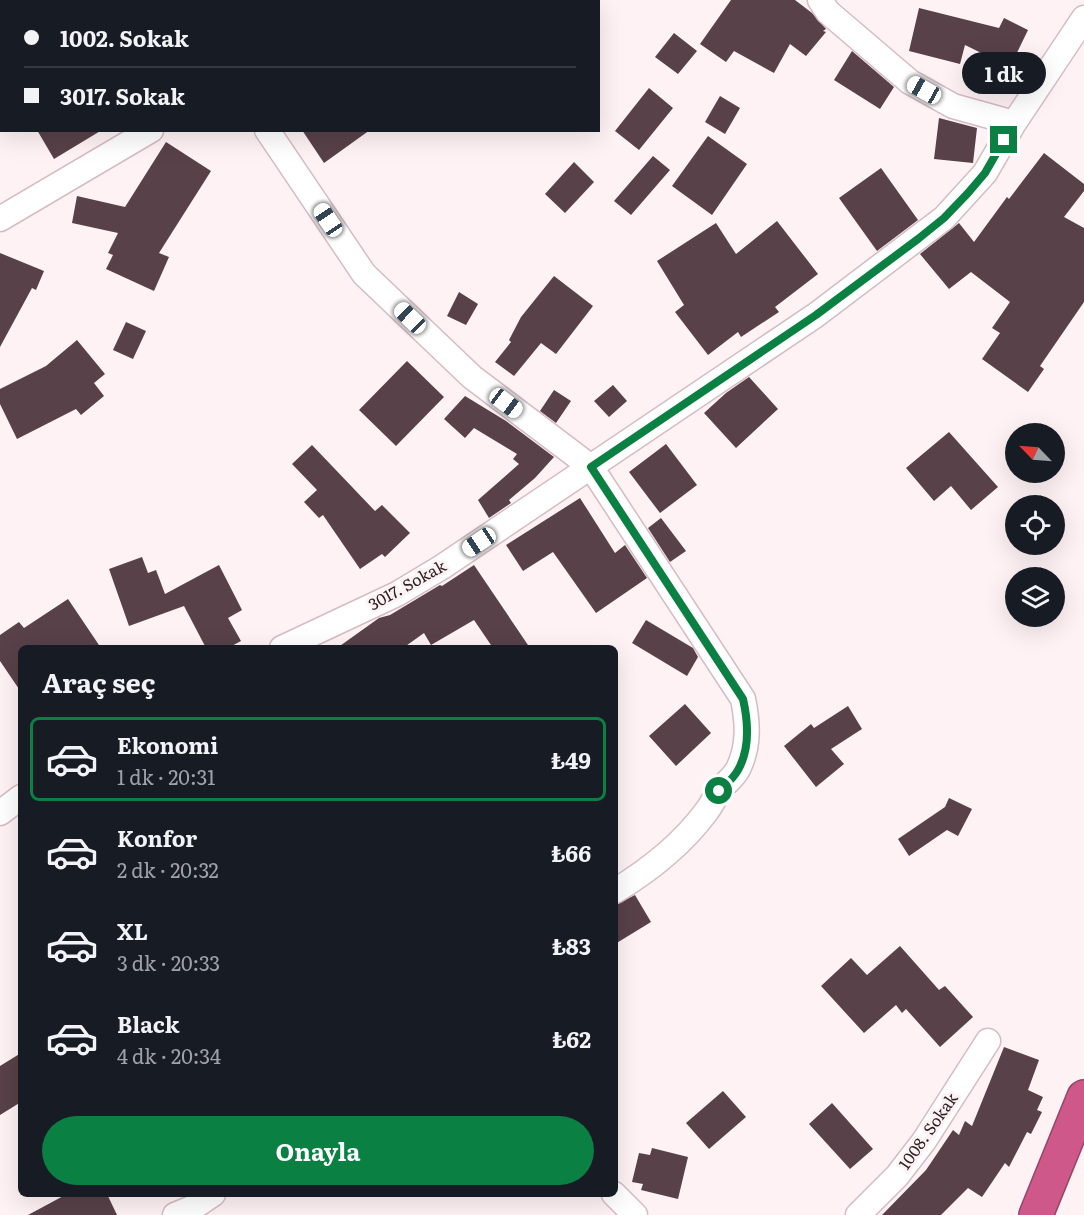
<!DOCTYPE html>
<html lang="tr">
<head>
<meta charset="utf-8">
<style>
  :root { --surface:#171b24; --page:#20242c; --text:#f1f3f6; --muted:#9ea1a6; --line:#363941; --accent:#0b8043 }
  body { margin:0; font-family:Literata,serif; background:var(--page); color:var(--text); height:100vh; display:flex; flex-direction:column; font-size:22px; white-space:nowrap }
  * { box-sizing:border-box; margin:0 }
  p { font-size:20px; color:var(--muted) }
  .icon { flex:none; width:33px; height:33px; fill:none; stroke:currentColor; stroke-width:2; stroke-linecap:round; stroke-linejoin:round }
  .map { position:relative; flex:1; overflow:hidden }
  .details { position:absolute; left:18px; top:645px; width:600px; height:552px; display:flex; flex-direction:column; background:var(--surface); border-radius:9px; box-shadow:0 6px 24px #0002 }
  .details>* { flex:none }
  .guide { position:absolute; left:0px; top:0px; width:600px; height:132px; box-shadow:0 6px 24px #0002; display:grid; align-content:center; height:132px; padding:0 24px; background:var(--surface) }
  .needle { width:39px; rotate:295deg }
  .fabs { position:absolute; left:1005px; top:423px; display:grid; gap:12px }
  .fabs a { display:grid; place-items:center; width:60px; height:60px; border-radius:50%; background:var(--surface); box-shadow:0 6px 24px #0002; font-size:30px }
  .end { position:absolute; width:27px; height:27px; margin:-14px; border:8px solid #0b8043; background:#fff; box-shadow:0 0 0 3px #fff }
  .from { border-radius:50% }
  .bubble { position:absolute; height:42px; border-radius:21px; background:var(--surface); box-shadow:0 6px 24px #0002; font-size:20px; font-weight:700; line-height:42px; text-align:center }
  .car { position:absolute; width:18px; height:36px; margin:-18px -9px; border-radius:8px; box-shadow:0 0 4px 2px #0007; background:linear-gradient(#fff 24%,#345 0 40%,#fff 0 76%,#345 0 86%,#fff 0) }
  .guide b { display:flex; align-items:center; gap:21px; height:57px; font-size:22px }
  .guide b+b { border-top:2px solid var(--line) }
  .guide i { width:15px; height:15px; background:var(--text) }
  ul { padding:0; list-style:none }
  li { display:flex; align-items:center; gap:18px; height:84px; margin:0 12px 9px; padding:0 12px; border:3px solid transparent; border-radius:9px }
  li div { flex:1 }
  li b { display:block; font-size:22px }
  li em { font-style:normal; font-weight:700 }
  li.active { border-color:var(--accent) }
  li>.icon { width:54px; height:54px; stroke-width:1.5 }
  h2 { padding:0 24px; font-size:27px; line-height:72px }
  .primary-button { display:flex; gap:12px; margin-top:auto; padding:12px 24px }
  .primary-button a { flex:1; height:69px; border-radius:36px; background:var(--accent); color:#fff; font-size:24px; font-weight:700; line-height:69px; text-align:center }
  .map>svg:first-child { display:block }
  .building { fill:#584149 }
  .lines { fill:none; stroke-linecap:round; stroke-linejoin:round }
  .minor-casing { stroke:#d7bbc4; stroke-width:27 }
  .highway-casing { stroke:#964566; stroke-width:36 }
  .minor { stroke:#fff; stroke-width:24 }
  .highway { stroke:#ce5889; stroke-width:33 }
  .route { stroke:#0b8043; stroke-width:8 }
  .labels { text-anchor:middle; stroke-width:6; stroke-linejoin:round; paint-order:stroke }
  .street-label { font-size:16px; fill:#2d2226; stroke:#fef2f5 }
</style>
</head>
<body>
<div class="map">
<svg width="1084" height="1215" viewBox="0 0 1084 1215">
  <rect width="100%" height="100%" fill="#fef2f5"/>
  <path class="building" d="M731,0H795L812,13L826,29L823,31L826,32L806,56L790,44L774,73L734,51L726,62L700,44Z
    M919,8L999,28L1004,18L1028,30L1010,67L965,45L960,64L909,51Z
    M674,33L697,51L678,74L655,57Z
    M852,51L894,87L880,109L834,80Z
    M649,88L673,108L639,150L615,131Z
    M720,96L740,108L725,134L705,122Z
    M939,118L977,128L973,163L934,159Z
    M37,130H102L54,159Z
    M302,130H370L324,163Z
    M708,136L747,164L712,215L672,186Z
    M166,142L211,171L159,253L169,257L154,291L106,269L113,255L108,253L118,233L72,223L77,196L125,207Z
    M1044,153L1084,184V191L1064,217L1084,228V302L1040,366L1044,369L1028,392L982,359L1000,333L992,328L1010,302L971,272L949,289L920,254L959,223L974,242L1007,197L1009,199Z
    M653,156L670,170L631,215L614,201Z
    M574,162L594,182L565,213L545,194Z
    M881,168L918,220L877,251L839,198Z
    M777,221L818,274L775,307L779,312L741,337L738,332L708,355L675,312L684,305L657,261L716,223L736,254Z
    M0,253L44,271L36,290L32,288L0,347Z
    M554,276L593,306L556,354L541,343L514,376L495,362L511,342L509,340L521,317Z
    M459,292L478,304L466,325L447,316Z
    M126,322L146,331L133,359L113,350Z
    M77,340L105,374L94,383L104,396L81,415L76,409L17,439L0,404V389L46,366Z
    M407,361L444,397L396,446L359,410Z
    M749,377L778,409L736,448L704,413L726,393Z
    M613,385L627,401L609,417L594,401Z
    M554,390L571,401L556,423L540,411Z
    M465,396L506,421L554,457L535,478L509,500L511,503L489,518L478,500L519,464L513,459L517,454L474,428L465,438L444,419Z
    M949,432L998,487L971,510L951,486L934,501L906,468Z
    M666,444L697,485L660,513L629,472Z
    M312,445L375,511L382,505L410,533L385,557L382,554L360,569L323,515L319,518L304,502L317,490L292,464Z
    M580,498L615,553L625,545L647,578L596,613L553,552L523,571L506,545Z
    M661,518L686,551L670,562L648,528Z
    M142,557L148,573L156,570L165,594L219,565L242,610L228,618L241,641L228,648H206L184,606L129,626L109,569Z
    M474,565L530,648H493L474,620L431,645L424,633L403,648H337L379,618L390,615L440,585L442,586Z
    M68,599L101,648H21V692L0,661V635L19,622L24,628Z
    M646,620L693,648L698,657L687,676L632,643Z
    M685,704L711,733L676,766L649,736Z
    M848,706L862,729L831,749L844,764L816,787L784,746L811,724L814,728Z
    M949,798L972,809L958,836L947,830L909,856L898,839L945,807Z
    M635,895L651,922L615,944V905Z
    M900,946L939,990L945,986L973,1017L940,1047L906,1009L902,1013L896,1005L864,1033L821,986L851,958L867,975Z
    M1004,1047L1039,1060L1028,1090L1043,1097L1037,1110L1042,1112L1031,1134L1027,1132L1009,1167L1005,1163L982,1197L968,1188L941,1215H882L926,1170L953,1130L959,1135L965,1121L972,1126Z
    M21,1053V1102L0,1115V1066Z
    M723,1091L746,1117L709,1149L686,1123Z
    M832,1103L873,1149L850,1169L809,1124Z
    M652,1148L688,1157L678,1199L641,1190L643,1184L632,1182L639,1153L650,1155Z
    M67,1194H107L117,1215H28Z"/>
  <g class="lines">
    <g class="minor-casing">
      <path id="minor" d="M177,0L178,2
        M820,0L828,12L910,82L953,106L1014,123
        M402,2L404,0
        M267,130L364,274L472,377L591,467L743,699C748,723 749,745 739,767C735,777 724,784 718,792C714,799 711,806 706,812C683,843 648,871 615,891
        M0,219L151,130
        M282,648L397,594L442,567L816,315L944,218L985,173L1014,123L1084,18
        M0,813L21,797
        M614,1194L635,1215
        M175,1215L194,1207L213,1194
        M858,1215L897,1176L924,1141L988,1041"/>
    </g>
    <g class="highway-casing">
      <path id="highway" d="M1036,1215L1084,1097"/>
    </g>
    <use href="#minor" class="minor"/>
    <use href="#highway" class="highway"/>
  </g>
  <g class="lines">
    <path class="route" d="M719,791C725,785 734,778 738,770C750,749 748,721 743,699L591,467L816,315L918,239L944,218L968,193L985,173L1004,140"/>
  </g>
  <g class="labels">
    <g class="street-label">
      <text transform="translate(407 585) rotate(-29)" y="6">3017. Sokak</text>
      <text transform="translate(928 1131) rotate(-55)" y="6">1008. Sokak</text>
    </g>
  </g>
</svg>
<div class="fabs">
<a><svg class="needle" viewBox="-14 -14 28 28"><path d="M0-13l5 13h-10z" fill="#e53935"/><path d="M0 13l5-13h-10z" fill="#9ea1a6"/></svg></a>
<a><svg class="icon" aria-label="locate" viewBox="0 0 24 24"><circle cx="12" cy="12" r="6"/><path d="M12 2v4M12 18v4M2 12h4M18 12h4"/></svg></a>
<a><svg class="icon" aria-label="layers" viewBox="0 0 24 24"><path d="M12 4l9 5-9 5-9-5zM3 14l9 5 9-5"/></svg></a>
</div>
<i class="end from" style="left:719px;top:791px"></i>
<i class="end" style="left:1004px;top:140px"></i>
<div class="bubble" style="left:962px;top:52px;width:84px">1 dk</div>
<i class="car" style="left:924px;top:90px;rotate:299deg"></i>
<i class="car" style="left:328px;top:220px;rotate:326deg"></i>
<i class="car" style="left:410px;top:318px;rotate:314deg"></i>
<i class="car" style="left:506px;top:403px;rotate:127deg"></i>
<i class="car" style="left:479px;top:542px;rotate:236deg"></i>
<div class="guide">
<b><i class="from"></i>1002. Sokak</b>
<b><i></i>3017. Sokak</b>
</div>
<section class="details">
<h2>Araç seç</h2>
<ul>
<li class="active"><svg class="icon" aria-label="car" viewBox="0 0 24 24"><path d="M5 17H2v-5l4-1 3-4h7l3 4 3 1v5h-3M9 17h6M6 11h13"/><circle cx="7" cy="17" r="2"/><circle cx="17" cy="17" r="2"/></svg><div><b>Ekonomi</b><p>1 dk · 20:31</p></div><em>₺49</em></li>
<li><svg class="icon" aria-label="car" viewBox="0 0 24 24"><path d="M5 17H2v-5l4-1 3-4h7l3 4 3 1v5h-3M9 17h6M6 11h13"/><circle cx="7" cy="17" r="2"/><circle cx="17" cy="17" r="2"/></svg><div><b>Konfor</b><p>2 dk · 20:32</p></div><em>₺66</em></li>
<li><svg class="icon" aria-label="car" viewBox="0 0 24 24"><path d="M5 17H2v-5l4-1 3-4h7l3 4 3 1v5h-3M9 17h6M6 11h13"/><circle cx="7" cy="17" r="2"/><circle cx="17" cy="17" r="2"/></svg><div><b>XL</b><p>3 dk · 20:33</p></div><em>₺83</em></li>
<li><svg class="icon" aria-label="car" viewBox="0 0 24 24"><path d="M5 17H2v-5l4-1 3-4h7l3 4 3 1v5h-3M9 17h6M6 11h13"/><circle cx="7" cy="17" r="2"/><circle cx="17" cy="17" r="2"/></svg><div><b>Black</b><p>4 dk · 20:34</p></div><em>₺62</em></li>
</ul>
<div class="primary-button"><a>Onayla</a></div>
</section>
</div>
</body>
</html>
